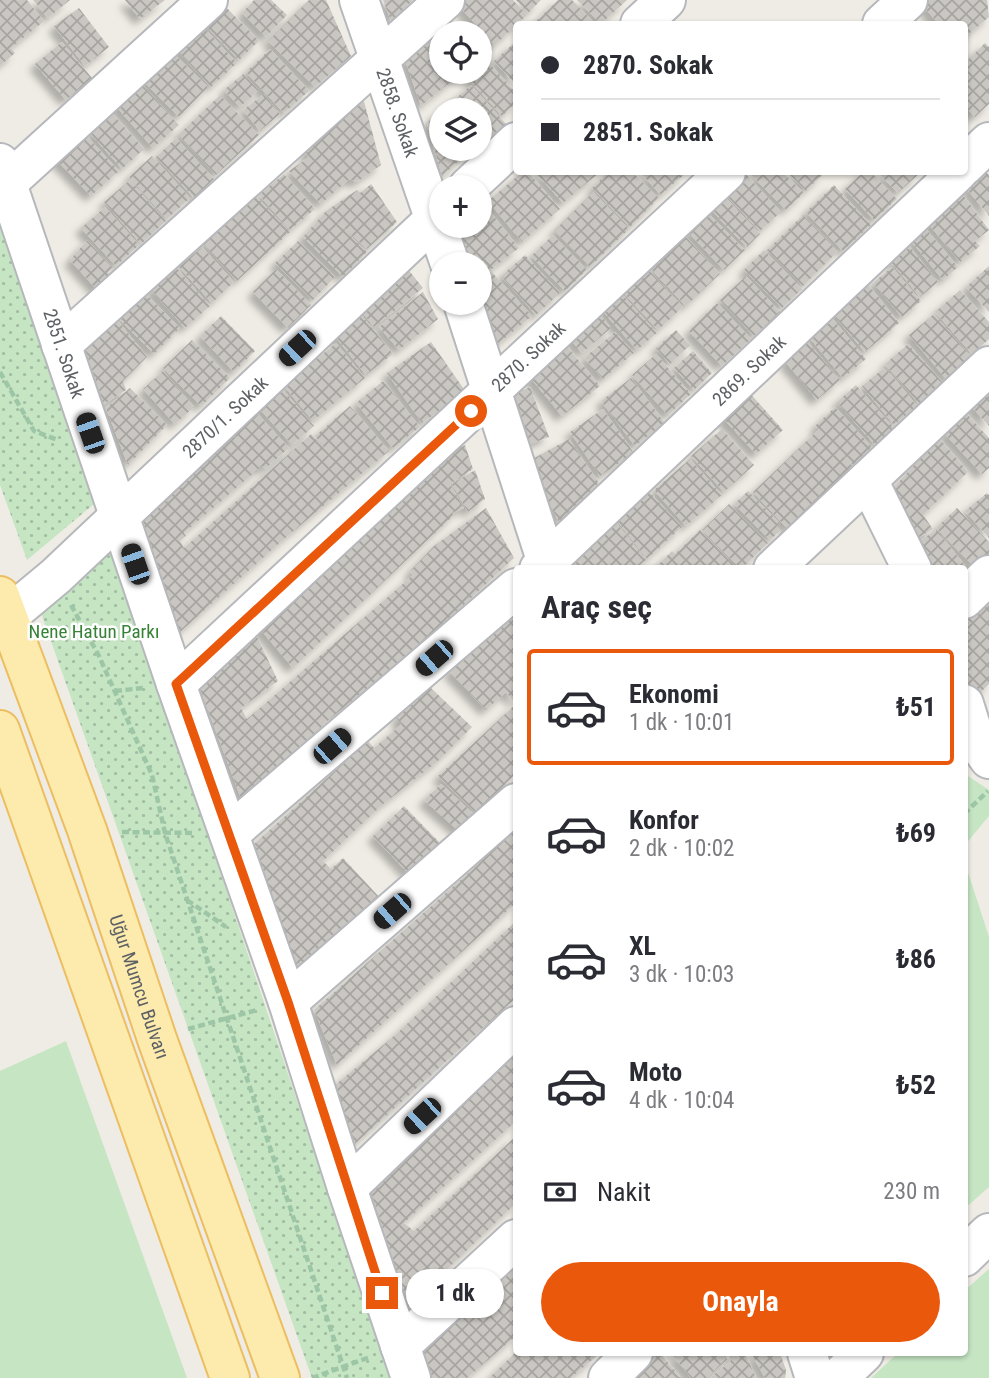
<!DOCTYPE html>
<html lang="tr">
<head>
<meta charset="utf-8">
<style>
  :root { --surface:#fff; --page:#f7f7f7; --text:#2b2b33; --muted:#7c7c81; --line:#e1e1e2; --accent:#ea580c }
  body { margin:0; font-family:"Roboto Condensed",sans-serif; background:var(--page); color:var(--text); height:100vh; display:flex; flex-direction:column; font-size:26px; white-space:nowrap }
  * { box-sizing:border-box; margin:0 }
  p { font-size:23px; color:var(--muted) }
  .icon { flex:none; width:38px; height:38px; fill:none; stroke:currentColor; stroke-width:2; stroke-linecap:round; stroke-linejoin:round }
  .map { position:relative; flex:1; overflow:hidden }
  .sheet { position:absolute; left:513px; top:565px; width:455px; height:791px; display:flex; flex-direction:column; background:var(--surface); border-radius:7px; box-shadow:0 2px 5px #0004 }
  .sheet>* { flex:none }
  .top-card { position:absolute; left:513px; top:21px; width:455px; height:154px; border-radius:7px; box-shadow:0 2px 5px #0004; display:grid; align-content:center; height:154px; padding:0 28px; background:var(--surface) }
  .tools { position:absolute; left:429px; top:21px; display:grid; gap:14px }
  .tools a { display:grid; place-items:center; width:63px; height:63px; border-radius:50%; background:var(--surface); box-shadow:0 2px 5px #0004; font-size:35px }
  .end { position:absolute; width:32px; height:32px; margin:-16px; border:9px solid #ea580c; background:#fff; box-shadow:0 0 0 4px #fff }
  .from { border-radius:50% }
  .bubble { position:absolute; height:49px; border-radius:24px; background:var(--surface); box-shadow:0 2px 5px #0004; font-size:23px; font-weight:700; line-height:49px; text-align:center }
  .car { position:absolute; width:21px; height:42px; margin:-21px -10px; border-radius:9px; box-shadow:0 0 5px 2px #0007; background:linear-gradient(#222 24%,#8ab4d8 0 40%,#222 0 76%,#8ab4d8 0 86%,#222 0) }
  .top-card b { display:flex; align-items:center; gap:24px; height:66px; font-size:26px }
  .top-card b+b { border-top:2px solid var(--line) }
  .top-card i { width:18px; height:18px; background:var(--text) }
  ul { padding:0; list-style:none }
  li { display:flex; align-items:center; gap:21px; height:116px; margin:0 14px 10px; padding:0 14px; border:4px solid transparent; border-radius:7px }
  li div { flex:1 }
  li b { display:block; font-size:26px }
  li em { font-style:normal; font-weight:700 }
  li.selected { border-color:var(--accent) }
  li>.icon { width:63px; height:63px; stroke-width:1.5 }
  h2 { padding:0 28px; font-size:32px; line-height:84px }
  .pay { display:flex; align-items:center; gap:18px; height:77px; padding:0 28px; font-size:26px }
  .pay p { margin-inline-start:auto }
  .primary-button { display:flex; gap:14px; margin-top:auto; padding:14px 28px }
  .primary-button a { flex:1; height:80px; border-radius:42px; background:var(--accent); color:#fff; font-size:28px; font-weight:700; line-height:80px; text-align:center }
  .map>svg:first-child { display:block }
  .green { fill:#c5e5c3 }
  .park { fill:url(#park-dots) }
  .building { fill:url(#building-cross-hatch); filter:url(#shadow) }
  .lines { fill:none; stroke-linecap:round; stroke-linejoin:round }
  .minor-casing { stroke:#b6b8bc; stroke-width:42 }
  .major-casing { stroke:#ecbe61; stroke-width:42 }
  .path { stroke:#9dc6a6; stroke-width:4.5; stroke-dasharray:7 3.5; stroke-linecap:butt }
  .minor { stroke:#fff; stroke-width:38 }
  .major { stroke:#fcebad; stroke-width:38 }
  .route { stroke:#ea580c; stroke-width:9 }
  .labels { text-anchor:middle; stroke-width:5; stroke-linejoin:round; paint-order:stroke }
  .street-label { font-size:19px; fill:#5d6165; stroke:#fff }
  .park-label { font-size:19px; fill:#388238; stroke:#fff }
</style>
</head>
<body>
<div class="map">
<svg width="989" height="1378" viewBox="0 0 989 1378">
  <defs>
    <pattern id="park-dots" width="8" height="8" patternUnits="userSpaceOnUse" patternTransform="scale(1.75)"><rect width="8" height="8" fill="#c5e5c3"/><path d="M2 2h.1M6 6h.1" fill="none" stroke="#a3bda2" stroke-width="1.8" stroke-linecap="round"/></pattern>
    <pattern id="building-cross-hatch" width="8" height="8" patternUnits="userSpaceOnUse" patternTransform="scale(1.75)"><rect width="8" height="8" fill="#cac7c2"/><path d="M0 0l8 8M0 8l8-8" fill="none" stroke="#a7a5a1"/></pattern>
    <filter id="shadow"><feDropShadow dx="-6" dy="6" stdDeviation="3.5" flood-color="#0004"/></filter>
  </defs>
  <rect width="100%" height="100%" fill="#efece5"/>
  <path class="green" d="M964,768L968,776L989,790V816L964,846Z
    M964,860L989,937V1187L964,1209Z
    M66,1041L187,1378H0V1071Z
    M989,1269V1378H871L898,1353H964V1291Z"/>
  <path class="park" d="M0,195L100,499L27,560L0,485Z
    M112,549L390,1378H312L41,613Z"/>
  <path class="building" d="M0,0H27L44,21L11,48L15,53L0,66Z
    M33,0H70L48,18Z
    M125,0H165L140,19Z
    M254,0H271L287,15L266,37L242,13Z
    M309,0H326L351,56L315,87L268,41Z
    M383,0H413L391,21Z
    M462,0H513L527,15L495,45L457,4Z
    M516,0H541L528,13Z
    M558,0H572L596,24H539L536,21Z
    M577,0H627L601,24Z
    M925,0H987L989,17L964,38V24H939L921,4Z
    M221,2L259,41L239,60L201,21Z
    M79,8L109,47L85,66L54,26Z
    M199,22L237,63L211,87L173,46Z
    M428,39L441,51V72H463L421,106L405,60Z
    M516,41V85L494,61Z
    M62,42L92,78L66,100L35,64Z
    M985,43L989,47V104L975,117L964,105V58L967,61Z
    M270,49L309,91L284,113L246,72Z
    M171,51L208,87L179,117L142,80Z
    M490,64L516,93V103L502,116L470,81Z
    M243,74L259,90L240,107L224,90Z
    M137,79L179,125L153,148L112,102Z
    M471,85L506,124L480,147V110H449L446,107Z
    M264,94L280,114L260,131L243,110Z
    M362,94L381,165L357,182L349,179L321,204L289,171L309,157L305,152Z
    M220,95L259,135L216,175L178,135Z
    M441,110V149H472L442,176L427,123Z
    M112,113L144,149L122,169L90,133Z
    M81,130L119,171L91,196L53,156Z
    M176,138L214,179L194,198L156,157Z
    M152,156L190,198L167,219L129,177Z
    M522,172H528L560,209L522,242L488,201Z
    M535,172H600L563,203Z
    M608,172H632L659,198L630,227L592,188Z
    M640,172H687L661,195Z
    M744,172L781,212L760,231L723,192Z
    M748,172H782L804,193L786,210Z
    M787,172H825L806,191Z
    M863,172H871L897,199L874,220L845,189Z
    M877,172H921L898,193Z
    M986,172L989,175V216L966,188Z
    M284,174L315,209L290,230L259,195Z
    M130,180L166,221L141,244L104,202Z
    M371,184L397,222L367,249L329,214L367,252L343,277L303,237L326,211L357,190L360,193Z
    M834,185L871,225L843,251L806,212Z
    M593,192L629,229L590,267L554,231Z
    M961,192L989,230L975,241L980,246L960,262L926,221Z
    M255,195L290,232L237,281L203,244Z
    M723,195L760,234L747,247L709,208Z
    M480,199L519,248L480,278V264H458L450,226H480Z
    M105,207L139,245L116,266L81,228Z
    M708,213L745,250L724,270L688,232Z
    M803,215L838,251L803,286L767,250Z
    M926,229L958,267L943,280L911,241Z
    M553,235L587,270L565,291L531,256Z
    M686,237L720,274L686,306L651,269Z
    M87,240L113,268L108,272L111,280L98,291L70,260Z
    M298,241L335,277L313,300L275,263Z
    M202,247L234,282L212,303L179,267Z
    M910,247L938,282L920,297L891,262Z
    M764,250L802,289L782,308L744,270Z
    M525,255L560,293L536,315L501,276Z
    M989,266V312L966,287Z
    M176,267L210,306L185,328L151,290Z
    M892,267L921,301L902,317L873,283Z
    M407,268L423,288L374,327L358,307Z
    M647,268L683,307L658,330L622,291Z
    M276,269L311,305L288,328L253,292Z
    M490,270L532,316L494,347L480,303V280Z
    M746,276L780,312L754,336L720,300Z
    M867,283L899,323L865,352L831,312Z
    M960,290L989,322V339L972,354L935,312Z
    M423,292L438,319L399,350L379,327Z
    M620,292L657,333L637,350L600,308Z
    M145,293L180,328L154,354L119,319Z
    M717,303L751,339L722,366L689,331Z
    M596,309L611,328L582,353L566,334Z
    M361,314L393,354L366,375L334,335Z
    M934,314L972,358L947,380L909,335Z
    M221,316L255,351L234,372L200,336Z
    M115,317L147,357L123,381L126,390L104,404L84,346Z
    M832,318L866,359L843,378L809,337Z
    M676,330L690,345L670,364L656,348Z
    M615,332L634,353L603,379L584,358Z
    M192,340L230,378L201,406L163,368Z
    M807,341L840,380L817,400L784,360Z
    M431,342L466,392L422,423L387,373Z
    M336,343L365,378L313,421L284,386Z
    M908,344L943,383L919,404L885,364Z
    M566,345L600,386L562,416L529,376Z
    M693,351L712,373L694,390L674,368Z
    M656,354L691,394L668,415L632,375Z
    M885,367L917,406L894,425L862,386Z
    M163,371L194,407L175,424L143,389Z
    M631,378L665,423L635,446L601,401Z
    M383,381L420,427L393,448L356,403Z
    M856,385L894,428L875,445L837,402Z
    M280,386L314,426L292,445L257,406Z
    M530,387L549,437L519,448L500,399Z
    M130,388L167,425L128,465L106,408Z
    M989,388V426L970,405Z
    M748,391L783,430L756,454L721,416Z
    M350,406L389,451L283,540L179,633L156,559L136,515L224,426L243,446L230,430L253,409L289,448L265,469L262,466L184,533L186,536L180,541L184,548L311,434L335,460L315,436Z
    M835,407L872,447L853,465L832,444L854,468L789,530L753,492L819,429L815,426Z
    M603,409L634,453L600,476L570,432Z
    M966,413L989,438V468L982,474L944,433Z
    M722,429L754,465L724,492L691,456Z
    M939,438L968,472L923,515L933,529L911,542L885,497Z
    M569,439L599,483L559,522L527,462Z
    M465,445L473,469L450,484L464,508L452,513L454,515L293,668L255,623L420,469Z
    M690,459L722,495L686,526L654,490Z
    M475,470L485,499L468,512L452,484Z
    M643,485L682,527L647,559L611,513Z
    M748,491L780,523L777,526L781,530L770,540L734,504Z
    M987,493L989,495V538L965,511Z
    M729,504L768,543L741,569L702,530Z
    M486,508L514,558L425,641L325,723L296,755L243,804L195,675L251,624L278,681L241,708L247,719L413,575L410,571L434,546Z
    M957,508L989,542V555L975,568L936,528Z
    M612,517L646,560L635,569H568L564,559Z
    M700,530L738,569H654L672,551L675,554Z
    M937,530L970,572L964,578V569H924L912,545Z
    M516,599V773L477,814L438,776L516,704L506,692L486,710L449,671L475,647Z
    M989,603V684L973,700L964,677V619L970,615L971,617Z
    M430,687L472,727L437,762L382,805L323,861L331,869L343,858L381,899L298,973L252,846L368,741L374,748L402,724L396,718Z
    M441,784L477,817L461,833L424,800Z
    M404,806L441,844L410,875L373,836Z
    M516,826V903L337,1065L314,1010L474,868Z
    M516,921V998L355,1144L335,1085L394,1036Z
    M516,1052V1121L404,1223L414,1231L516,1136V1203L408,1307L369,1185Z
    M516,1261V1336L467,1378H432L423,1350Z
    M515,1353H600L571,1378H489Z
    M655,1353H660L681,1378H637L632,1371Z
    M671,1353H725L727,1360L706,1378H691Z
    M729,1353H745L756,1378H710L731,1361Z
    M751,1353H780L786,1370L785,1378H765Z"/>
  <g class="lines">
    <g class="minor-casing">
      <g id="minor">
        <path id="s1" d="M359,0L450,264"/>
        <path d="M640,24L666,0"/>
        <path d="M882,24L908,0"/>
        <path id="s2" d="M0,163L176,684L288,1002L347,1188L411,1378"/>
        <path d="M964,166L989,142"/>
        <path d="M7,183L208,0"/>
        <path d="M468,187L516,142"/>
        <path d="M463,303L549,569"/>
        <path d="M61,345L445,0"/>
        <path d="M868,480L912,569"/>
        <path id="s3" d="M539,569L958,172"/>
        <path d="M773,569L989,366"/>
        <path d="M964,599L989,575"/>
        <path id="s4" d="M7,617L56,576L441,213"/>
        <path id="s5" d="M176,684L726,172"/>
        <path d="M964,704L975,739L989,759"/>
        <path d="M229,834L516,588"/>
        <path d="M288,1002L516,803"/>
        <path d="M347,1188L516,1026"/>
        <path d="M964,1257L989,1233"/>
        <path d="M400,1346L516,1239"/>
        <path d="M807,1353L815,1378"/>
        <path d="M608,1378L633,1353"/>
        <path d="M838,1378L864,1353"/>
      </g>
    </g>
    <g class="major-casing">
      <g id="major">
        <path id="s6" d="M0,596L87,830L157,1039L280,1378"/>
        <path d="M0,730L230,1378"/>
      </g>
    </g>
    <path class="path" d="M0,372L34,431L58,440
      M71,605L99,656L152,775L165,833L347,1378
      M115,691L143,688
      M964,814L988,791
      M122,832L194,833
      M187,900L226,927
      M188,1029L257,1010
      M312,1378L370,1357"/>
    <use href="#minor" class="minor"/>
    <use href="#major" class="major"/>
  </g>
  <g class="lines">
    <path class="route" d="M382,1293L288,1002L176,684L471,411"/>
  </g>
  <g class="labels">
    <g class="street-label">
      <text dy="7" stroke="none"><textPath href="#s1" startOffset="119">2858. Sokak</textPath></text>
      <text dy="7" stroke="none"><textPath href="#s2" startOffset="201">2851. Sokak</textPath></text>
      <text dy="7" stroke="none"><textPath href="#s5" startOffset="481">2870. Sokak</textPath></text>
      <text dy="7" stroke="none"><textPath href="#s3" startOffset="289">2869. Sokak</textPath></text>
      <text dy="7" stroke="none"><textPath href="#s4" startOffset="296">2870/1. Sokak</textPath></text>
      <text dy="7" stroke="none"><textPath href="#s6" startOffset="415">Uğur Mumcu Bulvarı</textPath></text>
    </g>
    <g class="park-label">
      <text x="94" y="638">Nene Hatun Parkı</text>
    </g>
  </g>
</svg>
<div class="tools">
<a><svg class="icon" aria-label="locate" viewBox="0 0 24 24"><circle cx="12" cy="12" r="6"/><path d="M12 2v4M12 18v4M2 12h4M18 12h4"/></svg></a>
<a><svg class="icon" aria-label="layers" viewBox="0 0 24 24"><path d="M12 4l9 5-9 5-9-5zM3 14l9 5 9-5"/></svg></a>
<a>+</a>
<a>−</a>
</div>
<i class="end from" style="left:471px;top:411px"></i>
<i class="end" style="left:382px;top:1293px"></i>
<div class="bubble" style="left:406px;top:1269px;width:98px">1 dk</div>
<i class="car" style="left:297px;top:348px;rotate:227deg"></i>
<i class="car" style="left:90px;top:433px;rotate:341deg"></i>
<i class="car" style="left:135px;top:564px;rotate:341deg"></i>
<i class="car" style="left:434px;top:658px;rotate:229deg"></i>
<i class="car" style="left:332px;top:746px;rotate:49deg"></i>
<i class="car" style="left:392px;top:911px;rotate:229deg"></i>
<i class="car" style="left:422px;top:1116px;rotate:227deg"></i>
<div class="top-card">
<b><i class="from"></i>2870. Sokak</b>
<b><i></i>2851. Sokak</b>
</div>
<section class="sheet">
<h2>Araç seç</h2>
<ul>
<li class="selected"><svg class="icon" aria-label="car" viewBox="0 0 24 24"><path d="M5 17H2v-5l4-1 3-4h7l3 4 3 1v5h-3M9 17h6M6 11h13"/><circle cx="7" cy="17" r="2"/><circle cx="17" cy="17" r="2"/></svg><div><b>Ekonomi</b><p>1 dk · 10:01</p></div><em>₺51</em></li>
<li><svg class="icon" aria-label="car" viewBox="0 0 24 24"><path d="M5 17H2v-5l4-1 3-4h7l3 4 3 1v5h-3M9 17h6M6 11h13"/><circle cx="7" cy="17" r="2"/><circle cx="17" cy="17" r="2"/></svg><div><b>Konfor</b><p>2 dk · 10:02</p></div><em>₺69</em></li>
<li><svg class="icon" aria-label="car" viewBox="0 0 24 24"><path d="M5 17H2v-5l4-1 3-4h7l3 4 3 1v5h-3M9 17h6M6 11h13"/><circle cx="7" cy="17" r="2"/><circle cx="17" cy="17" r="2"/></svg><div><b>XL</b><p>3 dk · 10:03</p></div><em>₺86</em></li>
<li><svg class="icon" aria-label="car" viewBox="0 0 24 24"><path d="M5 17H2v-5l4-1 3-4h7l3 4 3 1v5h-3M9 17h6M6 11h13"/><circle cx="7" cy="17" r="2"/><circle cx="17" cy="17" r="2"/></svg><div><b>Moto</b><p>4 dk · 10:04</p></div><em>₺52</em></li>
</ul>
<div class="pay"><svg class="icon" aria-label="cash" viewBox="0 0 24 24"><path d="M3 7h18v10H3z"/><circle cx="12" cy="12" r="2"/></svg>Nakit<p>230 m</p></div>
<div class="primary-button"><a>Onayla</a></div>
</section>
</div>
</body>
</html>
